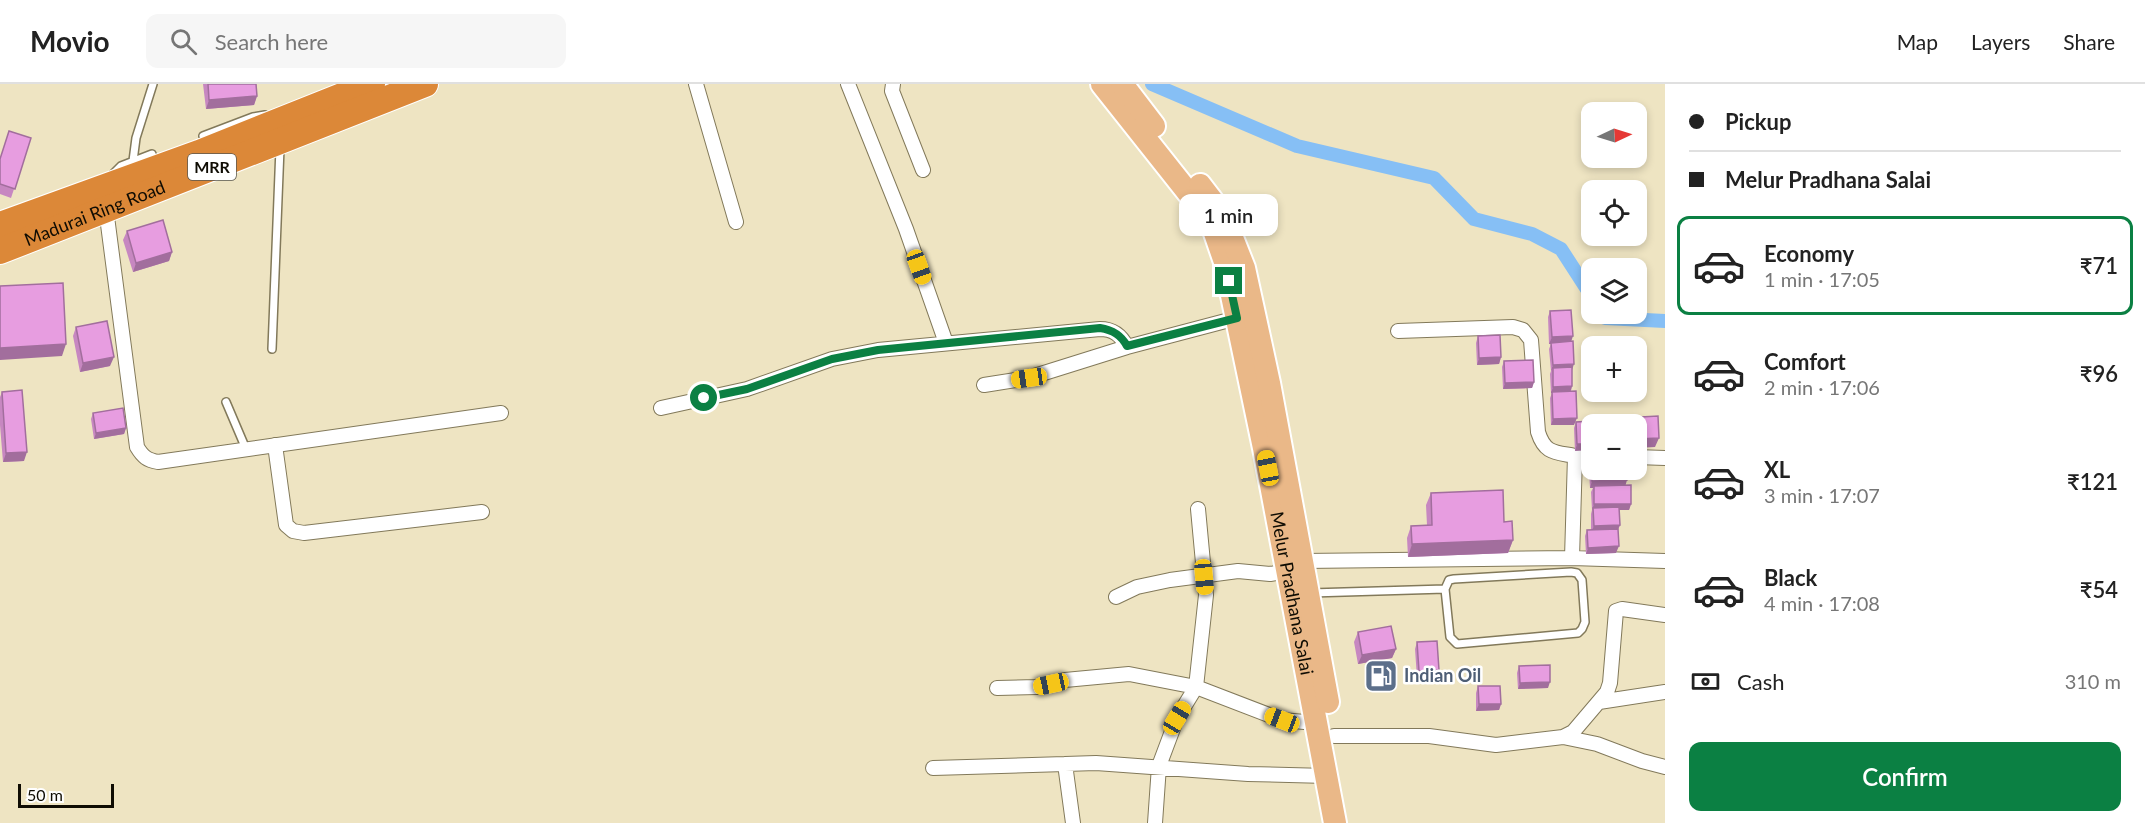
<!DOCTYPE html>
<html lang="en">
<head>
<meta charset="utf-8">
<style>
  :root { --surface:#fff; --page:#f6f6f6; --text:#222; --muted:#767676; --line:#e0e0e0; --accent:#0b8043 }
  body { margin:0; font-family:Lato,sans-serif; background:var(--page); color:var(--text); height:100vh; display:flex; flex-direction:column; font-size:22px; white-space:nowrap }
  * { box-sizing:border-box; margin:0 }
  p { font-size:20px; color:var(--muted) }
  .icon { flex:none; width:33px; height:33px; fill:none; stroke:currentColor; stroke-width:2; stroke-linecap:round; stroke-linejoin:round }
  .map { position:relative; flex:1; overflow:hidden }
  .sheet { display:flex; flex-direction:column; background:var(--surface); width:480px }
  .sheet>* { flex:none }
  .banner { display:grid; align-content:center; height:132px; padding:0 24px; background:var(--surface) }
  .needle { width:39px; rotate:86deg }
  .fabs { position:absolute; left:1581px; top:18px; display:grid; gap:12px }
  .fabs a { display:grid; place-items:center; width:66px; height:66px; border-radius:12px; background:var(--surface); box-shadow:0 3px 9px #0003; font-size:30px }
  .scale { position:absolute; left:18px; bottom:15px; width:96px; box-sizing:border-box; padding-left:6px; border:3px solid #0f0c03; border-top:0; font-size:16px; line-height:21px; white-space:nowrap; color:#0f0c03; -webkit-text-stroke:4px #fff; paint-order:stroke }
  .end { position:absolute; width:27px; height:27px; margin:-14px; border:8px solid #0b8043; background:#fff; box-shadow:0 0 0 3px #fff }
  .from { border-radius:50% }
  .bubble { position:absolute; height:42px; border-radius:12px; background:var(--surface); box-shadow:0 3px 9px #0003; font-size:20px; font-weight:600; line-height:42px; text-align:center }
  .car { position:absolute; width:18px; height:36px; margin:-18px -9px; border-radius:8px; box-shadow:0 0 4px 2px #0007; background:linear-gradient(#f5c518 24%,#345 0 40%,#f5c518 0 76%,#345 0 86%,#f5c518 0) }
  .banner b { display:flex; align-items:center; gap:21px; height:57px; font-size:22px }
  .banner b+b { border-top:2px solid var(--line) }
  .banner i { width:15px; height:15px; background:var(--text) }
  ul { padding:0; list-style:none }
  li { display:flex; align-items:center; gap:18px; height:99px; margin:0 12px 9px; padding:0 12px; border:3px solid transparent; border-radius:12px }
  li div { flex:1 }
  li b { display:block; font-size:22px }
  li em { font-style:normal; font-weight:600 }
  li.on { border-color:var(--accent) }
  li>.icon { width:54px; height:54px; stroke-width:1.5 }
  .pay { display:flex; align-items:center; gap:15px; height:66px; padding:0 24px; font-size:22px }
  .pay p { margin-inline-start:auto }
  .action { display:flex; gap:12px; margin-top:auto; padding:12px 24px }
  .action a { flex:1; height:69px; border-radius:12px; background:var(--accent); color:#fff; font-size:24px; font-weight:600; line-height:69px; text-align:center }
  header { display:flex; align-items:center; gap:36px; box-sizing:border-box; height:84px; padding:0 30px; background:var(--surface); border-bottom:2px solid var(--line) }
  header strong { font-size:28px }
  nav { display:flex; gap:33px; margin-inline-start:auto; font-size:21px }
  .search { width:420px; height:54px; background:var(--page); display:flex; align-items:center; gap:15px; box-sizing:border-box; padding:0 21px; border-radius:12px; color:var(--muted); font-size:22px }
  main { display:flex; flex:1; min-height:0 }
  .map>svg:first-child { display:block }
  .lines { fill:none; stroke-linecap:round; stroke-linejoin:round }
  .canal { stroke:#86bff5; stroke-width:14 }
  .lane-casing { stroke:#82795a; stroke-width:10 }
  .street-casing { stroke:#82795a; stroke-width:16 }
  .primary-casing { stroke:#fff; stroke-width:26 }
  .highway-casing { stroke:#fff; stroke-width:28 }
  .lane { stroke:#fff; stroke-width:7 }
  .street { stroke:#fff; stroke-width:14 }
  .primary { stroke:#eab888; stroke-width:22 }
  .highway { stroke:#dc8838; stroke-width:26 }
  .wall { fill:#c787c1 }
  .shaded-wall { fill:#a26e9d }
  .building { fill:#e79de0; stroke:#a26e9d; stroke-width:1.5 }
  .route { stroke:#0b8043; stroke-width:8 }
  .labels { text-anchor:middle; stroke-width:5; stroke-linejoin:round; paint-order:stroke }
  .shield { fill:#fff; stroke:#57554f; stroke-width:1.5 }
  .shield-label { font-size:16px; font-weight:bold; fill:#0f0c03 }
  .street-label { font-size:18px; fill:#0f0c03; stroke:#fff }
  .service-label { font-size:18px; font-weight:bold; fill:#4e5e75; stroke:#fff; text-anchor:start }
</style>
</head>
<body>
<header>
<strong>Movio</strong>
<div class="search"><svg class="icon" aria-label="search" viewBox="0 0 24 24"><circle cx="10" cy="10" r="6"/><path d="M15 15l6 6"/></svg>Search here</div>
<nav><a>Map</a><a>Layers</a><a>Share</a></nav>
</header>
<main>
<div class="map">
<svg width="1665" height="739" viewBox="0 0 1665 739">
  <rect width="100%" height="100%" fill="#eee4c2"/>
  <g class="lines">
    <path class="canal" d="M1152,0L1297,62L1434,94L1474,135L1532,150L1561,165L1592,213
      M1602,230L1605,234L1665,237"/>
    <g class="lane-casing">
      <path id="lane" d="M203,52L253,33L265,31
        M133,77L136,54L153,0
        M112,91L121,82L152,70
        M272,265L280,64
        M226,318L246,365
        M1311,509L1445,505L1449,496L1454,495L1571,488L1577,489L1582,496L1585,538L1582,545L1578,549L1457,560L1450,553L1445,505"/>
    </g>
    <g class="street-casing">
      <path id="street" d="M696,0L736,138
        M848,0L906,145L946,259
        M893,0L892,7L923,86
        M106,125L137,363C143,373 147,376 158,378L501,329
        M1398,247L1513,243L1523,246L1531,256L1538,348C1545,370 1555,368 1575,372
        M984,301L1028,294L1127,263
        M661,324L747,305L832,275L878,266L1100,245C1113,245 1121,251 1127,263L1237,234
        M275,361L286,441L293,447L304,449L482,428
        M1636,373L1665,374
        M1198,425L1206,511L1196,603L1282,636L1316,639
        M1572,474L1575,372H1592
        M1303,477L1572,474L1665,477
        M1116,513L1137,503L1170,496L1238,487L1270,490L1287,487
        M997,604L1037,603L1065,596L1129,590L1196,603L1177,634L1159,682L1155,739
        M1599,618L1665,608
        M1334,652H1429L1496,661L1563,653L1573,648L1607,608L1610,599L1616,527L1622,525L1665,531
        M1563,653L1597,660L1642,677L1665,683
        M1065,680L1096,679L1248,690L1327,692
        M933,684L1065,680L1073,739"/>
    </g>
    <g class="primary-casing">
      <g id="primary">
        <path id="s1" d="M1102,0L1190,111L1214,146L1225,178L1264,364L1335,739"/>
        <path d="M1122,0L1154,42"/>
        <path d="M1200,101L1223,131L1244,184L1269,299L1328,618"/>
      </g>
    </g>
    <g class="highway-casing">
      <g id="highway">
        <path d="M0,141L199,69L372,0"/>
        <path id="s2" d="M0,167L425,0"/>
      </g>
    </g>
    <use href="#lane" class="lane"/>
    <use href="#street" class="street"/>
    <use href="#primary" class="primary"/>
    <use href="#highway" class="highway"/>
  </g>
  <path class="wall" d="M203,0H256L257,12L254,21L206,25Z
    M31,54L11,114L0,110V74Z
    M127,147L172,168L169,177L133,188L123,156Z
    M1550,227L1571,257L1572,302L1571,307L1574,341H1551L1550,314L1552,309H1551L1550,290L1551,287L1549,265L1551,260H1549L1548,233Z
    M76,243L110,282L80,288L73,252Z
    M1478,252L1501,273L1499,280L1477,281L1476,259Z
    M1504,277L1534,298L1532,304L1503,305L1502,283Z
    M2,308L24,377L3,378L0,341V313Z
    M93,329L126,344L124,350L94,355L91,335Z
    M1608,336L1575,367L1574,344L1576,338Z
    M1592,380L1626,401L1631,420L1629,426H1619L1620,441L1618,446L1616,469L1586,470L1585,452L1587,446H1591V430L1592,426L1591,408L1593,404H1590L1589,386Z
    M1431,409L1504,438L1513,456L1508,469L1408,473L1407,454L1411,442L1427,441L1426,421Z
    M1358,548L1396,565L1392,574L1358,580L1354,558Z
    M1417,558L1439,586L1437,592L1417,594L1415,565Z
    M1519,582L1548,604L1518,605L1517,589Z
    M1478,602L1501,620L1499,626L1476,627V609Z"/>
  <path class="shaded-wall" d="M257,12L254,21L206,25L209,16Z
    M172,168L169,177L133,188L136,179Z
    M1573,252L1571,258L1549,260L1552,253Z
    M66,260L62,272L0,276V264Z
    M114,273L110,282L80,288L83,279Z
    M1501,273L1499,280L1477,281L1479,274Z
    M1574,280L1572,286L1553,284L1551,287L1553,281Z
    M1534,298L1532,304L1503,305L1505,299Z
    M1572,302L1570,309H1551L1553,303Z
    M1577,334L1574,341H1551L1553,335Z
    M126,344L124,350L94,355L96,349Z
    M1659,354L1655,363L1636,364V355Z
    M1577,360H1592V366L1575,367Z
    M27,368L24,377L3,378L6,369Z
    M1627,396L1625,403L1594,402L1593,404H1590L1592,397Z
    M1594,420H1631L1629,426H1593V424L1592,426Z
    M1620,441L1617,447L1591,448L1594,442Z
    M1513,456L1508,469L1408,473L1412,460Z
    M1619,462L1616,469L1586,470L1588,464Z
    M1396,565L1392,574L1358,580L1362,571Z
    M1439,586L1437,592L1417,594L1419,587Z
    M1550,598L1548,604L1518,605L1520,599Z
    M1479,620H1501L1499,626L1476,627Z"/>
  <path class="building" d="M208,0H256L257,12L209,16Z
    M9,47L31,54L15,105L0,100V75Z
    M163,136L172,168L136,179L127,147Z
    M63,199L66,260L0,264V202Z
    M1571,226L1573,252L1552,253L1550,227Z
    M107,237L114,273L83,279L76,243Z
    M1500,251L1501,273L1479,274L1478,252Z
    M1573,257L1574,280L1553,281L1551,259Z
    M1533,276L1534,298L1505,299L1504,277Z
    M1572,283V302L1553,303V284Z
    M22,306L27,368L6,369L2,308Z
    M1576,307L1577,334L1553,335L1552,308Z
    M123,324L126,344L96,349L93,329Z
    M1658,332L1659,354L1636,355V340H1623V334Z
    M1608,336V340H1592V360H1577L1576,338Z
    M1592,386H1627V396L1592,397Z
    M1631,401V420H1594V402Z
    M1503,406L1504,438L1512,437L1513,456L1412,460L1411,442L1432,441L1431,409Z
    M1619,423L1620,441L1594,442L1593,424Z
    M1618,445L1619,462L1588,464L1587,446Z
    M1391,542L1396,565L1362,571L1358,548Z
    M1437,557L1439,586L1419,587L1417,558Z
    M1550,581V598L1520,599L1519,582Z
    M1478,602H1500L1501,620H1479Z"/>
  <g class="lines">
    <path class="route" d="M704,314L747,305L832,275L878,266L1100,244C1113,246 1121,251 1127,262L1237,234L1229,197"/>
  </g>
  <defs>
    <g id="fuel-square" transform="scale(1.725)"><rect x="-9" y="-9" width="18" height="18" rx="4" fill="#5c6f8a" stroke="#fff"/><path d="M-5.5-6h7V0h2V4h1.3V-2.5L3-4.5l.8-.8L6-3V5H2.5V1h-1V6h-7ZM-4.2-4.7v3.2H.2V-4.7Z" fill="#fff"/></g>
  </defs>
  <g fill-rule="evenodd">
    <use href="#fuel-square" x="1381" y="592"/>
  </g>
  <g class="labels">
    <rect class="shield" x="188" y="70" width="48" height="26" rx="4.5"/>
    <g class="shield-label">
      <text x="212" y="89">MRR</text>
    </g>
    <g class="street-label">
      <text dy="6" stroke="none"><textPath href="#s2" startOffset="102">Madurai Ring Road</textPath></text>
      <text dy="6" stroke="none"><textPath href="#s1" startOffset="556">Melur Pradhana Salai</textPath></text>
    </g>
    <g class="service-label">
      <text x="1404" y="598">Indian Oil</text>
    </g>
  </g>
</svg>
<div class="fabs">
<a><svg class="needle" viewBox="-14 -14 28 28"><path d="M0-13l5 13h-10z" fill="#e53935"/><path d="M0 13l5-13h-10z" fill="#767676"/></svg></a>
<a><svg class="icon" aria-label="locate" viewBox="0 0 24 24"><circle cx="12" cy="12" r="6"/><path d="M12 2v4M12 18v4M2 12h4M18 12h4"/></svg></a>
<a><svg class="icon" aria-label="layers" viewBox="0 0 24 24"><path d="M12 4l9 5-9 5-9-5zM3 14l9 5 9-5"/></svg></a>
<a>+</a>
<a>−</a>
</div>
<div class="scale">50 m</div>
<i class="end from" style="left:704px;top:314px"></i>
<i class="end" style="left:1229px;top:197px"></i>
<div class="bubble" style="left:1179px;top:110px;width:99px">1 min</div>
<i class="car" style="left:919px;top:183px;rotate:160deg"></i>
<i class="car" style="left:1029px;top:294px;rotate:262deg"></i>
<i class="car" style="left:1268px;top:384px;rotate:349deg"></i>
<i class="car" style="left:1204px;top:493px;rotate:175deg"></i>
<i class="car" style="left:1051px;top:600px;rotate:258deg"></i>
<i class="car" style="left:1177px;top:634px;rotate:31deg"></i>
<i class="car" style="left:1282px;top:636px;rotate:291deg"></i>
</div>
<section class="sheet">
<div class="banner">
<b><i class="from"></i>Pickup</b>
<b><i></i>Melur Pradhana Salai</b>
</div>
<ul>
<li class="on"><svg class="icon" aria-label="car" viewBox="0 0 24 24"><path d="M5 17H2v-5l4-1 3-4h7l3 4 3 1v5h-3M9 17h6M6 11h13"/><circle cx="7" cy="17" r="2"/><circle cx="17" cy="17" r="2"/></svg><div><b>Economy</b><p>1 min · 17:05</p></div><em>₹71</em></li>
<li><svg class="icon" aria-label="car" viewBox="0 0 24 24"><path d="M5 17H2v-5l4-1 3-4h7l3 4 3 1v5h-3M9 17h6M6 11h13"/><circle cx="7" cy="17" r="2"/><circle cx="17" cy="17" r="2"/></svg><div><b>Comfort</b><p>2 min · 17:06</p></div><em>₹96</em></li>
<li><svg class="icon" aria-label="car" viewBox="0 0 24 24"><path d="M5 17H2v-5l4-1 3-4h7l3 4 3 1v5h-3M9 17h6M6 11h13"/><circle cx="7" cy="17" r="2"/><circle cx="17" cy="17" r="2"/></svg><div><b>XL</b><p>3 min · 17:07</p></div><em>₹121</em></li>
<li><svg class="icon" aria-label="car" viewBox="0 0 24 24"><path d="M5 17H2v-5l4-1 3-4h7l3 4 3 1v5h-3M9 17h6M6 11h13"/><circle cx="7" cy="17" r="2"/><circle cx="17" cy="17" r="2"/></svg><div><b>Black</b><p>4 min · 17:08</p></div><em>₹54</em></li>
</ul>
<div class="pay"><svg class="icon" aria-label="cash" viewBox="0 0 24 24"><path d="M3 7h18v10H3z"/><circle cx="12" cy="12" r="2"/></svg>Cash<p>310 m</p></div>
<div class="action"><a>Confirm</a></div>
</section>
</main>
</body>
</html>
